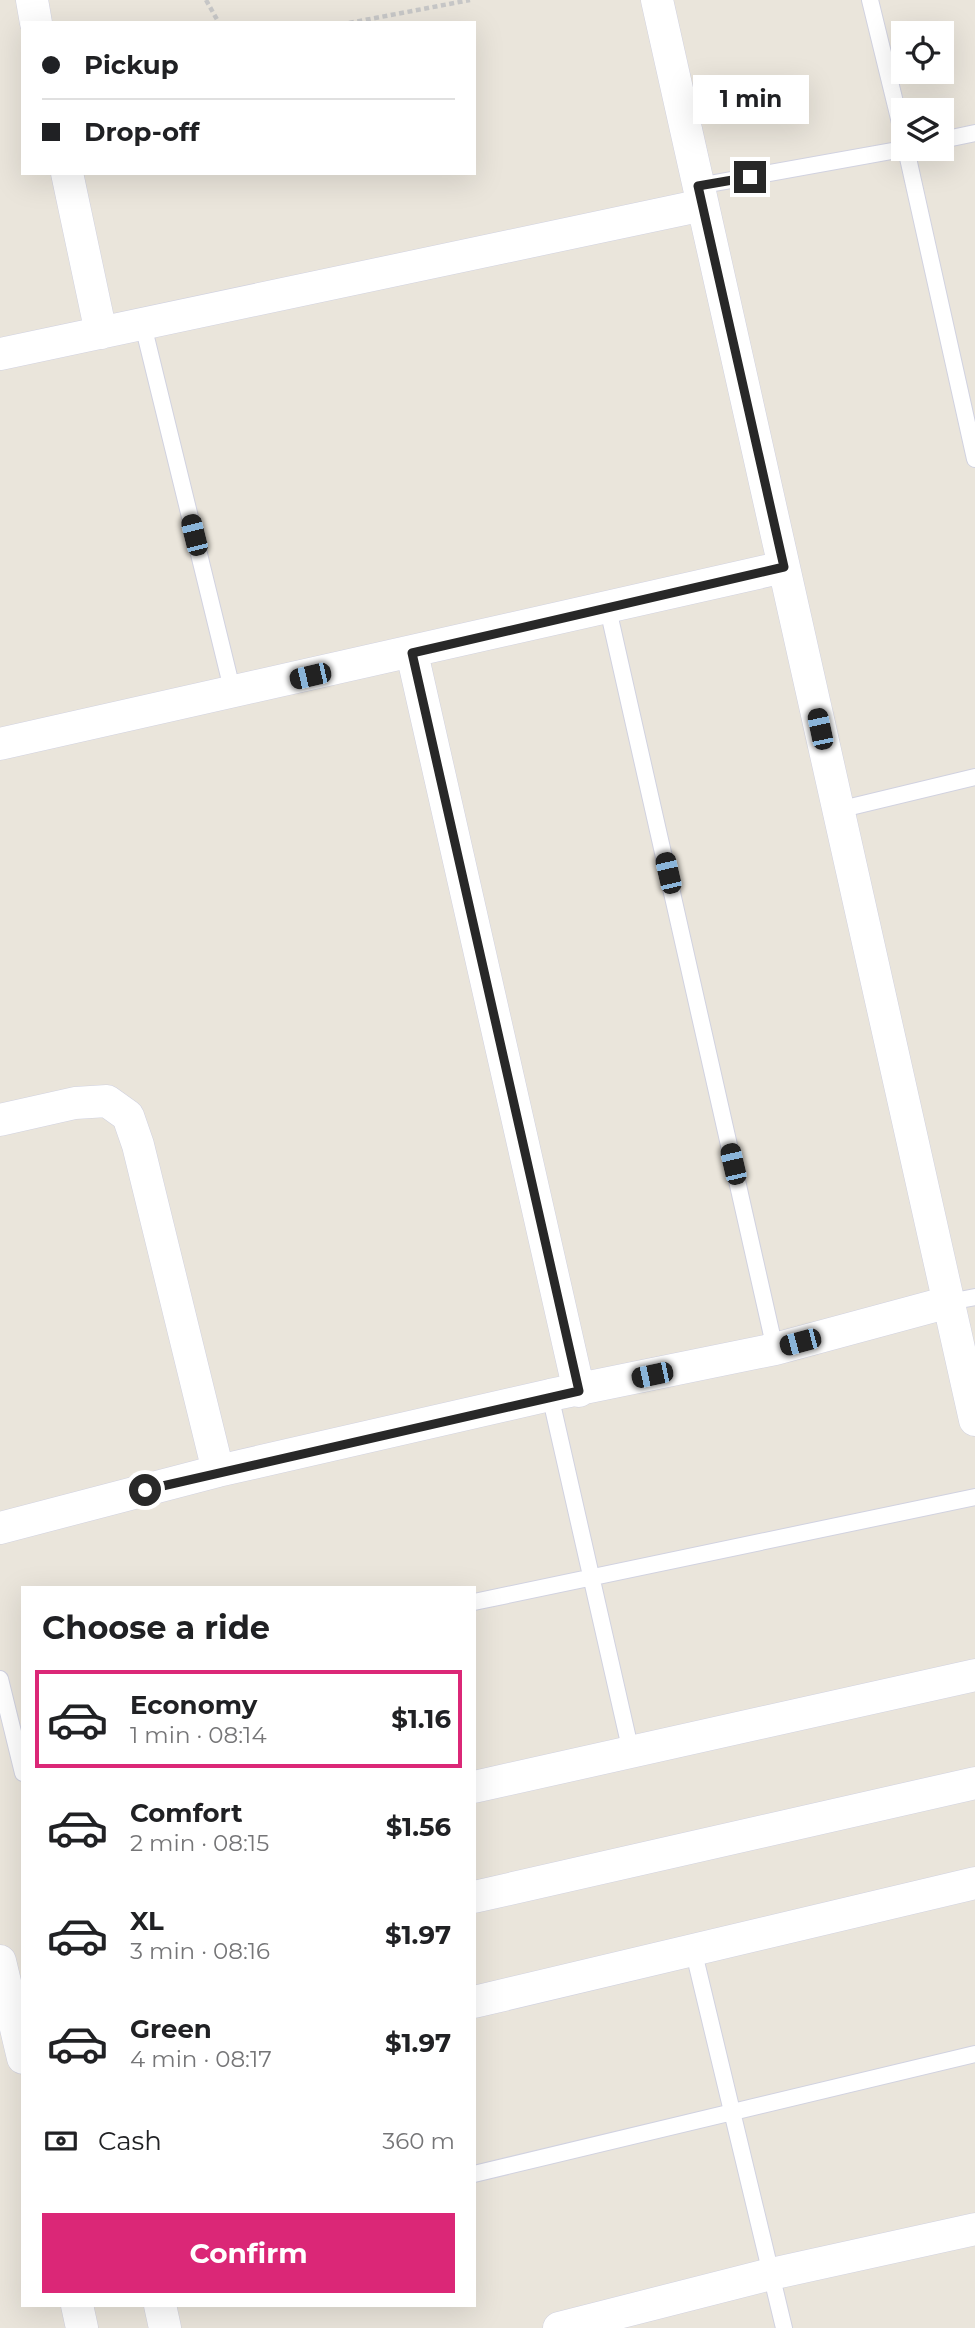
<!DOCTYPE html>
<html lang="en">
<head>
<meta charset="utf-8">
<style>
  :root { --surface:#fff; --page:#f2f2f2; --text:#202124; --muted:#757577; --line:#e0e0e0; --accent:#db2777 }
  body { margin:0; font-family:Montserrat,sans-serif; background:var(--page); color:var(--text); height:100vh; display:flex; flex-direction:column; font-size:26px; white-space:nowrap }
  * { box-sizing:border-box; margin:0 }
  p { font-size:23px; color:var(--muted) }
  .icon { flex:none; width:38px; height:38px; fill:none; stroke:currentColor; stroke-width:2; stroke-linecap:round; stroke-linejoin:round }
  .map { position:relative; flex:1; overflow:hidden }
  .panel { position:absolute; left:21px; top:1586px; width:455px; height:721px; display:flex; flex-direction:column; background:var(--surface); border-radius:0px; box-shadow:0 7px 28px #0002 }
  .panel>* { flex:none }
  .hud { position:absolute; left:21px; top:21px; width:455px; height:154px; border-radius:0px; box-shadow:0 7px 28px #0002; display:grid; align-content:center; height:154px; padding:0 21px; background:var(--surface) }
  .fabs { position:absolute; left:891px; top:21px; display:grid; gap:14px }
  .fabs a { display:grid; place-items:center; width:63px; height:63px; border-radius:0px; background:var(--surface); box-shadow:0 7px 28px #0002; font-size:35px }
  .end { position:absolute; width:32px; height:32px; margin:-16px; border:9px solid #282828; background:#fff; box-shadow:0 0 0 4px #fff }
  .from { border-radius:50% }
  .bubble { position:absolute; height:49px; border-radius:0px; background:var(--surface); box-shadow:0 7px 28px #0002; font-size:23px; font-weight:700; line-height:49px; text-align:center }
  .car { position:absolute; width:21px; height:42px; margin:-21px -10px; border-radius:9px; box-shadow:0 0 5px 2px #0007; background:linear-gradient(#222 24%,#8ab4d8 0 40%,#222 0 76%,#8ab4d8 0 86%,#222 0) }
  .hud b { display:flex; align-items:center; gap:24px; height:66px; font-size:26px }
  .hud b+b { border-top:2px solid var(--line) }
  .hud i { width:18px; height:18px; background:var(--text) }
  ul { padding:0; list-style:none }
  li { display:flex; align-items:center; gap:21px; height:98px; margin:0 14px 10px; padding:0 7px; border:4px solid transparent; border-radius:0px }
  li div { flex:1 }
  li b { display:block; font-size:26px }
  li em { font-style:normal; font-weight:700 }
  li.on { border-color:var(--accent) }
  li>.icon { width:63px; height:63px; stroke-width:1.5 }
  h2 { padding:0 21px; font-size:32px; line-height:84px }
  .pay { display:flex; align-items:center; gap:18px; height:77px; padding:0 21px; font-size:26px }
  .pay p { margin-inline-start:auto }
  .cta { display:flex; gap:14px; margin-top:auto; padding:14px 21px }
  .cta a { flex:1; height:80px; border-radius:0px; background:var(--accent); color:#fff; font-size:28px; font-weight:700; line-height:80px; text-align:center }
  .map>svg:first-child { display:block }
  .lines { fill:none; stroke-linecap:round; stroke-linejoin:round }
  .lane-casing { stroke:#d1d2e0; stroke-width:18 }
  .street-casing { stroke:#d1d2e0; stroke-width:33 }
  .path { stroke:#c7c7c7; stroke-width:4.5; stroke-dasharray:5 3.5; stroke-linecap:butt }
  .lane { stroke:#fff; stroke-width:16 }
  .street { stroke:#fff; stroke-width:32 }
  .route { stroke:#282828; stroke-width:9 }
</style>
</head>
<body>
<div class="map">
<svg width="975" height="2328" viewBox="0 0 975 2328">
  <rect width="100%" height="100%" fill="#eae5db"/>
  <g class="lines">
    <g class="lane-casing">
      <path id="lane" d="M870,0L903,135
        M942,140L975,133
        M906,149L975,459
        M698,186L903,149
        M143,325L233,693
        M608,609L775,1349
        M838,810L975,777
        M949,1302L975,1297
        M550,1395L631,1752
        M474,1602L975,1497
        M0,1679L23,1773
        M693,1949L784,2328
        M474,2174L975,2054"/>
    </g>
    <g class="street-casing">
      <path id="street" d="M32,0L36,23
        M657,0L975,1420
        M67,173L101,333
        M0,354L703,205
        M412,653L579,1391
        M0,744L784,567
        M0,1120L75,1103L107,1101L128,1116L138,1145L218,1471
        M0,1528L218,1471L550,1395L775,1349L949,1302
        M474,1787L975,1675
        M474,1897L975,1783
        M0,1961L23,2058
        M474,2002L975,1883
        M77,2305L82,2328
        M160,2305L165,2328
        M559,2328L771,2274L975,2229"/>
    </g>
    <path class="path" d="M206,0L219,23
      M349,23L470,0"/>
    <use href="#lane" class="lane"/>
    <use href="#street" class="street"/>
  </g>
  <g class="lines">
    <path class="route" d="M145,1490L579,1391L412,653L784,567L698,186L750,177"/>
  </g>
</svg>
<div class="fabs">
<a><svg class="icon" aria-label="locate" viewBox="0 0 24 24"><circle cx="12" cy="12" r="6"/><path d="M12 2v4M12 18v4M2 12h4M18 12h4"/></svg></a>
<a><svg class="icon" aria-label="layers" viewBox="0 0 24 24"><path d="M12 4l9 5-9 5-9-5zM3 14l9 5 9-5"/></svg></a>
</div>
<i class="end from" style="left:145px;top:1490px"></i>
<i class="end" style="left:750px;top:177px"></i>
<div class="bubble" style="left:693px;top:75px;width:116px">1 min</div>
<i class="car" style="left:194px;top:535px;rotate:346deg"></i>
<i class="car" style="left:310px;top:676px;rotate:257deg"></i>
<i class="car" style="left:820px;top:729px;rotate:348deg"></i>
<i class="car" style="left:668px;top:873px;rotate:347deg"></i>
<i class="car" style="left:733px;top:1164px;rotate:347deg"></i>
<i class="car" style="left:800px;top:1342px;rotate:255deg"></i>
<i class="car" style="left:652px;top:1375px;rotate:258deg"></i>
<div class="hud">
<b><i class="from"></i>Pickup</b>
<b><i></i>Drop-off</b>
</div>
<section class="panel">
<h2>Choose a ride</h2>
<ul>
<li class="on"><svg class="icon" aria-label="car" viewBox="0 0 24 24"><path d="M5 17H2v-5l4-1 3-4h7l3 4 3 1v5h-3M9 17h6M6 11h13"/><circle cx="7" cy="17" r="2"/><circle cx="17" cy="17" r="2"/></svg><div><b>Economy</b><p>1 min · 08:14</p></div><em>$1.16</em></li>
<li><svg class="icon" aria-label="car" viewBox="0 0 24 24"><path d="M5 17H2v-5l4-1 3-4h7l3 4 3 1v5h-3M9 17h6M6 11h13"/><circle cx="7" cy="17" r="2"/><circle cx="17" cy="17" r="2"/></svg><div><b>Comfort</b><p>2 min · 08:15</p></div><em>$1.56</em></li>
<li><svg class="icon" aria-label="car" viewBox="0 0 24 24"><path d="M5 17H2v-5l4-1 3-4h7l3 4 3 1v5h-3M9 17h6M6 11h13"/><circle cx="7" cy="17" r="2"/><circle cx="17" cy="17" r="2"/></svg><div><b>XL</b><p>3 min · 08:16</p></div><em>$1.97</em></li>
<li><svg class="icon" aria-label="car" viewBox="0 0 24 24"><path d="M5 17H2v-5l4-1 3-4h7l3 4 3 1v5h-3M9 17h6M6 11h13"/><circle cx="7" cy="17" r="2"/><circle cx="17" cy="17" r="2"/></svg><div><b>Green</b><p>4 min · 08:17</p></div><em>$1.97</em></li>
</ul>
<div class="pay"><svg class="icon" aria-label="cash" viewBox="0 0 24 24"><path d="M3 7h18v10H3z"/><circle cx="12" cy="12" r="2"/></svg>Cash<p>360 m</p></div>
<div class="cta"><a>Confirm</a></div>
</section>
</div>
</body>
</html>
